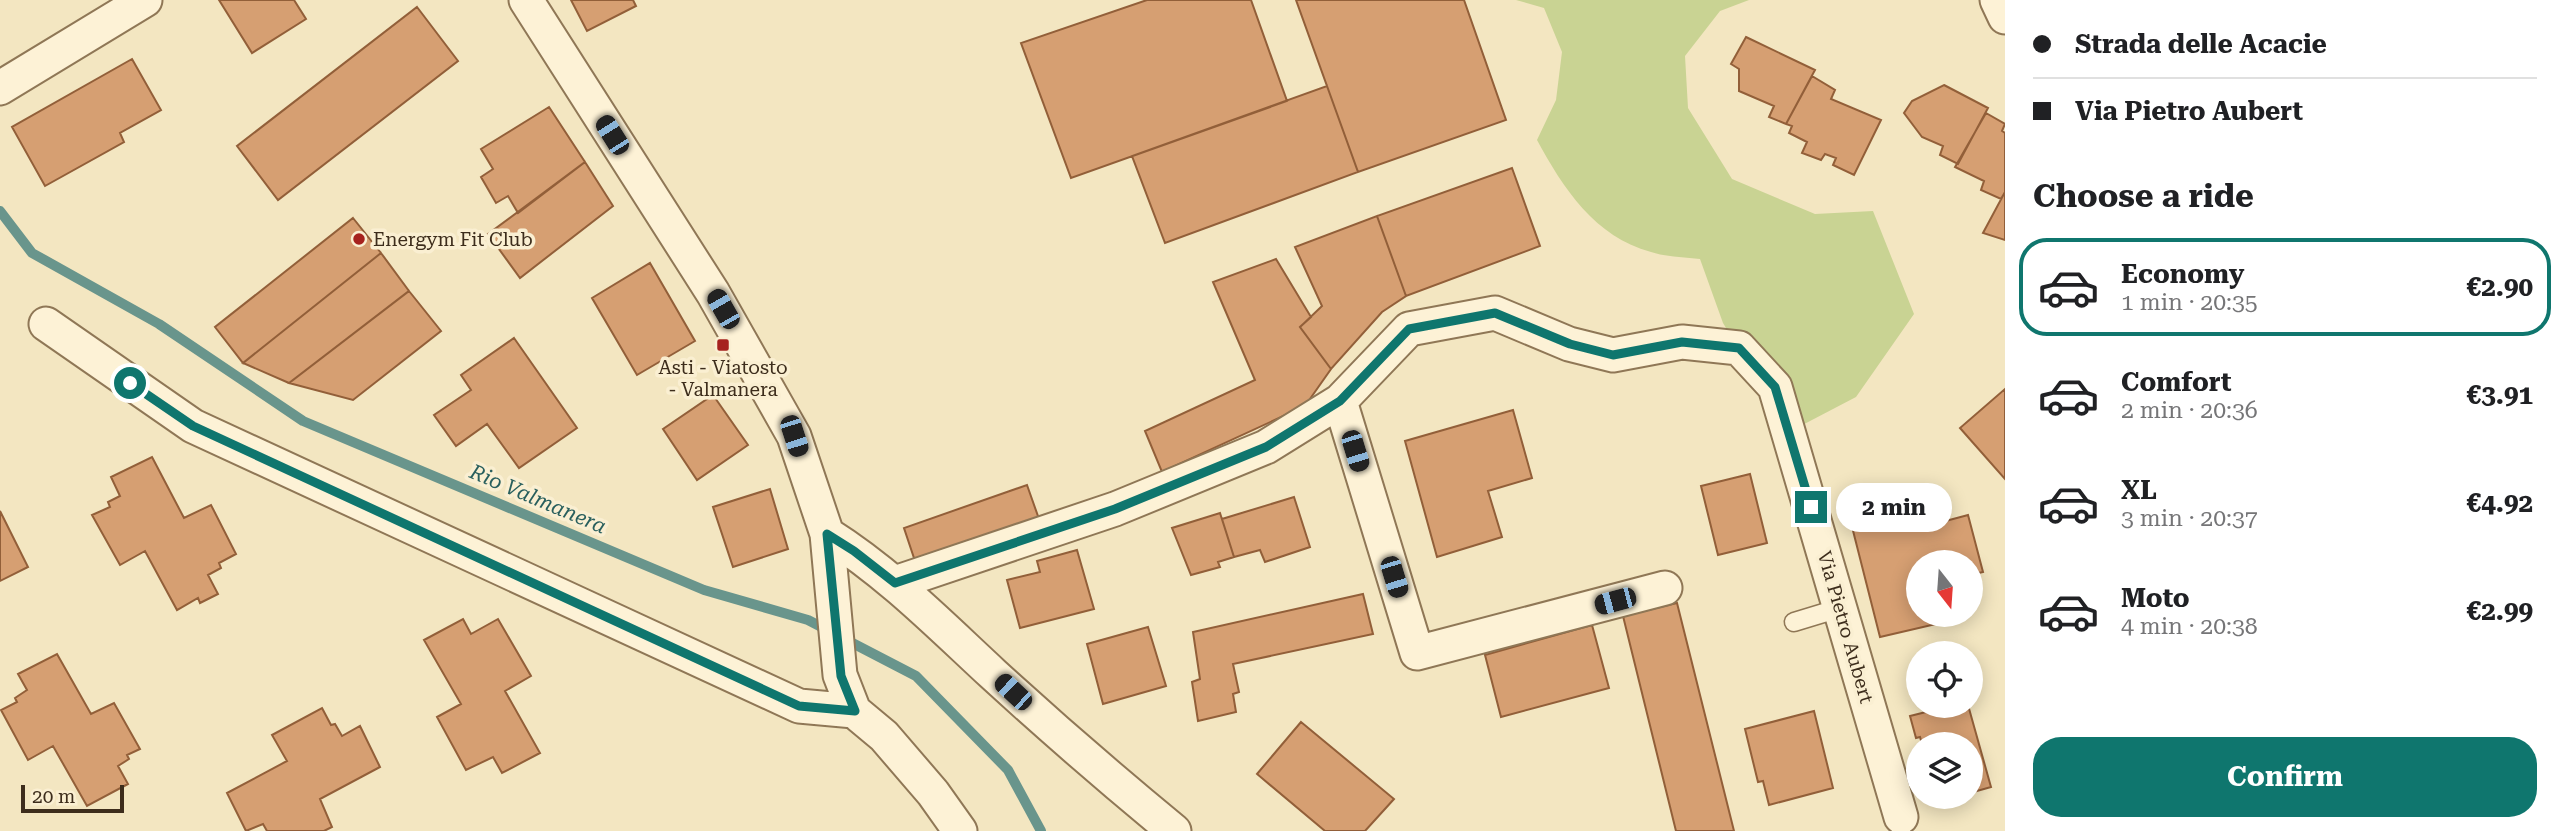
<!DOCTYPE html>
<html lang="en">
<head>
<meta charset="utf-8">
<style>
  :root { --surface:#fff; --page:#f2f2f2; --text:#202124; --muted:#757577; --line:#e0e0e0; --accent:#0f766e }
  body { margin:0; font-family:"Roboto Serif",serif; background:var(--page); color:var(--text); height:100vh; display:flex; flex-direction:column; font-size:26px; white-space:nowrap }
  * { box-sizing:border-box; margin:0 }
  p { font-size:23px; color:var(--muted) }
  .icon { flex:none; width:38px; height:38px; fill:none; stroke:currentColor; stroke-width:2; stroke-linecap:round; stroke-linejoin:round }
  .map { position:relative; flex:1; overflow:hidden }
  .side { display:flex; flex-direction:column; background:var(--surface); width:560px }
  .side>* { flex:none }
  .guide { display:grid; align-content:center; height:154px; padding:0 28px; background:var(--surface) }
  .needle { width:46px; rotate:163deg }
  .controls { position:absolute; left:1906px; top:550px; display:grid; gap:14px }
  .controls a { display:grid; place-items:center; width:77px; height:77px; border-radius:50%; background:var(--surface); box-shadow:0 4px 18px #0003; font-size:35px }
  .scale { position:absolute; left:21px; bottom:18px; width:103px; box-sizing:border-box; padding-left:7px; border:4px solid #3d2d1c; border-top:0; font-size:19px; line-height:24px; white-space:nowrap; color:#3d2d1c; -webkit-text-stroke:5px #faefd2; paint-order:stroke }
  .end { position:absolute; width:32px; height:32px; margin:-16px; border:9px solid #0f766e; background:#fff; box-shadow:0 0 0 4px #fff }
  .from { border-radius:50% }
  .bubble { position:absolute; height:49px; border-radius:24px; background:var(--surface); box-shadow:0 4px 18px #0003; font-size:23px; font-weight:700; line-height:49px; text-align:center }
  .car { position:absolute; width:21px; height:42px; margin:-21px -10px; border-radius:9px; box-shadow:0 0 5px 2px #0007; background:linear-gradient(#222 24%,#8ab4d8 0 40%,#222 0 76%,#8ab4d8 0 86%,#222 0) }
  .guide b { display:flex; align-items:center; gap:24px; height:66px; font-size:26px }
  .guide b+b { border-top:2px solid var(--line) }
  .guide i { width:18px; height:18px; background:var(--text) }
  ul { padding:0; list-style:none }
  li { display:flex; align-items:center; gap:21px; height:98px; margin:0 14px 10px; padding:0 14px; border:4px solid transparent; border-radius:28px }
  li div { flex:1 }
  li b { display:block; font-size:26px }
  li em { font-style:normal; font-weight:700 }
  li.active { border-color:var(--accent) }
  li>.icon { width:63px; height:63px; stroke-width:1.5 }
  h2 { padding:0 28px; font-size:32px; line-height:84px }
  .button { display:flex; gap:14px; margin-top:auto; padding:14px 28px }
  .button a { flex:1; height:80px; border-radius:28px; background:var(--accent); color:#fff; font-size:28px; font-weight:700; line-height:80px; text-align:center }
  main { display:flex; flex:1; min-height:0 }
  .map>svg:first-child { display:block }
  .green { fill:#c9d393 }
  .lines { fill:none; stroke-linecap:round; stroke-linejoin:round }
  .stream { stroke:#69958c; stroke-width:10 }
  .building { fill:#d69f72; stroke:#925f39; stroke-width:2 }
  .service-casing { stroke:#8f7756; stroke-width:21 }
  .minor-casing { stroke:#8f7756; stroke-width:37 }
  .service { stroke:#fdf2d6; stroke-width:18 }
  .minor { stroke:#fdf2d6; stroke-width:33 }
  .route { stroke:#0f766e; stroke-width:9 }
  .poi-dot { fill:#a6221e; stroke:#faefd2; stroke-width:2.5 }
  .labels { text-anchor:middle; stroke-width:7; stroke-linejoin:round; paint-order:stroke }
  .poi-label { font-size:19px; fill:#3d2d1c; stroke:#faefd2; text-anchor:start }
  .street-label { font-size:19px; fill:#3d2d1c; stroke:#faefd2 }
  .water-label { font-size:21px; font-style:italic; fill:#295f5d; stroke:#faefd2 }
</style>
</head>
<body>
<main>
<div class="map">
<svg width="2005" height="831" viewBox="0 0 2005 831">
  <rect width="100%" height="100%" fill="#f3e6c1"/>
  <path class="green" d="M1516,0H1749L1720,11L1685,56L1688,108L1732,179L1815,214L1873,211L1914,314L1856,397L1789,432L1723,323L1700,259C1684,257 1666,257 1651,252C1595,237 1563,188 1537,140L1556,100L1562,52L1544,8Z"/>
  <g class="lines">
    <path class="stream" d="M0,211L32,253L159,324L303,421L704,590L808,620L916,676L1008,770L1041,831"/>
  </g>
  <path class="building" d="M219,0H294L306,19L252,53Z
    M571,0H633L636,6L587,31Z
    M1147,0H1251L1287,101L1071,178L1021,43Z
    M1296,0H1464L1506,120L1358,172Z
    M417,7L458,61L278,200L237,146Z
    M1746,37L1815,70L1786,124L1769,117L1774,106L1739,91V69L1731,64Z
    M132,59L161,110L120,133L124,142L45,186L12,127Z
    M1812,76L1835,90L1831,99L1881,120L1854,175L1833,165L1836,158L1825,154L1821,160L1802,153L1807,142L1789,133L1792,126L1786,124Z
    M1944,85L1988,108L1958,164L1940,155L1943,146L1922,137L1904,113L1912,101Z
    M1327,86L1358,172L1165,243L1132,156Z
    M549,107L585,162L518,213L508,196L496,203L481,177L493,169L481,149Z
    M1986,113L2005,124L2002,131L2005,133V192L2001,199L1981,190L1984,181L1955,167Z
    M585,162L613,206L520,278L488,234Z
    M1512,168L1540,246L1406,296L1377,216Z
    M2005,192V240L1983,233Z
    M1377,216L1406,296L1382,312L1331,369L1300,327L1322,306L1295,247Z
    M353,218L381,253L243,363L215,327Z
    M381,253L409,291L289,383L243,363Z
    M1276,259L1311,317L1300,327L1331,369L1305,406L1162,472L1145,431L1255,380L1213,282Z
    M650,263L695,341L637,375L592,298Z
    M409,291L441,331L353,400L289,383Z
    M514,338L577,428L519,468L487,424L456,446L434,415L471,390L461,375Z
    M2005,389V479L1960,428Z
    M713,395L748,445L697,480L663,429Z
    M1513,410L1532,478L1488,491L1502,537L1437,557L1405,441Z
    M152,457L184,518L211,505L236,554L219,563L221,568L208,575L218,594L200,603L198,598L177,610L145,551L120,565L92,515L110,507L108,502L120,496L111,477Z
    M1750,474L1767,543L1718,555L1701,486Z
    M1027,485L1039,519L915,561L904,528Z
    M770,489L788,549L733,567L713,507Z
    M1901,493L1912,530L1968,515L1983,572L1970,575V562H1918V614H1934L1936,624L1880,637L1847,507Z
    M1294,497L1310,547L1265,562L1260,550L1234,557L1222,519Z
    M0,511L28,567L0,581Z
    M1220,513L1234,557L1218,562L1220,567L1191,575L1172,528Z
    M1077,550L1094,609L1020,628L1007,580L1040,572L1037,561Z
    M1363,594L1373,634L1233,664L1239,692L1233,694L1236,712L1198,721L1192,682L1200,679L1193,632Z
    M1677,603L1734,831H1676L1623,616Z
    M463,619L471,634L498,619L531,676L505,691L540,753L502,773L493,757L466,770L437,717L461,704L424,640Z
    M1592,625L1609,688L1501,717L1485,655Z
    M1148,627L1166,686L1103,704L1087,644Z
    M57,654L91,714L114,703L140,749L127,755L129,759L118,766L128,784L87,806L53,746L28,760L1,710L17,702L15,698L27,690L18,674Z
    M1932,705H1968L1991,787L1970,793V744H1922L1920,737L1916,738L1910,716L1934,710Z
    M322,708L331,725L335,724L342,736L360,726L380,767L320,799L332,827L324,831H267L263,824L246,831L227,793L287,761L272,735Z
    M1814,711L1833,788L1769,805L1763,781L1758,782L1745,729Z
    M1301,722L1394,799L1365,831H1325L1257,774Z"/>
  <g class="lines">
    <g class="service-casing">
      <path id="service" d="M1794,622L1840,608"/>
    </g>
    <g class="minor-casing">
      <path id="minor" d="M526,0L713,293L794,436L827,534L840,675L854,711L884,736L933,793L960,831
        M1997,0L2005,17
        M0,88L145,0
        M46,324L193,426L799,706L854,711
        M1340,401L1417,653L1665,588
        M827,534C889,573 940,625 993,674C1052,728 1112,780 1174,831
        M895,583L1115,509L1266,447L1340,401L1409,329L1495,313L1569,344L1613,355L1682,342L1739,348L1775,387L1901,817"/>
    </g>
    <use href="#service" class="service"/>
    <use href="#minor" class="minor"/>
  </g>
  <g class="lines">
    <path class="route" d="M130,383L193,426L799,706L855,711L841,676L827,534L854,551L895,583L1115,509L1266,447L1340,401L1409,329L1495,313L1570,344L1613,355L1682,342L1739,348L1775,387L1811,507"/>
  </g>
  <g class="poi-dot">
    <circle cx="359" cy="239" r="7"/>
    <rect x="716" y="338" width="14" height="14" rx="3.5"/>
  </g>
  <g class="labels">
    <g class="poi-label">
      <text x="373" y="246">Energym Fit Club</text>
      <text x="723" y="374" text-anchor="middle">Asti - Viatosto<tspan x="723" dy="22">- Valmanera</tspan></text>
    </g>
    <g class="street-label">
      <text transform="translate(1846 627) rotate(74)" y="7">Via Pietro Aubert</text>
    </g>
    <g class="water-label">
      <text transform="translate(538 499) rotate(23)" y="7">Rio Valmanera</text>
    </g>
  </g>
</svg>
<div class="controls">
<a><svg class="needle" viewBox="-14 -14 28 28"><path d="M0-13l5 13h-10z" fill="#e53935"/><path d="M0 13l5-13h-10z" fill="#757577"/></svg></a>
<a><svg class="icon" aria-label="locate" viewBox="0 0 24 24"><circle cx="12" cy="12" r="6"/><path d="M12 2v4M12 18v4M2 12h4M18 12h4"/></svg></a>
<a><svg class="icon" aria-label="layers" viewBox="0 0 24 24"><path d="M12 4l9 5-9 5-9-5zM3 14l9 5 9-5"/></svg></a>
</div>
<div class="scale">20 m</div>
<i class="end from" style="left:130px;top:383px"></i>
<i class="end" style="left:1811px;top:507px"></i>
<div class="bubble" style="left:1836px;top:483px;width:116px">2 min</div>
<i class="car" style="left:612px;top:135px;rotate:328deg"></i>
<i class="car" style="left:723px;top:309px;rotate:330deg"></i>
<i class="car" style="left:794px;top:436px;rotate:162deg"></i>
<i class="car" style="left:1355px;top:451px;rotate:163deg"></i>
<i class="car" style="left:1394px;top:577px;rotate:163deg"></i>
<i class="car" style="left:1615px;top:601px;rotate:255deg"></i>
<i class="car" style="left:1013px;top:692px;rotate:313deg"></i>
</div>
<section class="side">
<div class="guide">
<b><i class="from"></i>Strada delle Acacie</b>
<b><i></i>Via Pietro Aubert</b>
</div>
<h2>Choose a ride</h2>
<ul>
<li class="active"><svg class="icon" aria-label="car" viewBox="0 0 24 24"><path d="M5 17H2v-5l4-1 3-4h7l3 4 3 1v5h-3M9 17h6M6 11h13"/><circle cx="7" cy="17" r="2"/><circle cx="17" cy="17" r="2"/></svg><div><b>Economy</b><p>1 min · 20:35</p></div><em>€2.90</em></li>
<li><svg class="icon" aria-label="car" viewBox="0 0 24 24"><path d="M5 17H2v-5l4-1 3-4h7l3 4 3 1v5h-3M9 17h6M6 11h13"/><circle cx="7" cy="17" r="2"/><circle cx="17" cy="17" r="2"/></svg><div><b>Comfort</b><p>2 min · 20:36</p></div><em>€3.91</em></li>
<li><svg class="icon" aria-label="car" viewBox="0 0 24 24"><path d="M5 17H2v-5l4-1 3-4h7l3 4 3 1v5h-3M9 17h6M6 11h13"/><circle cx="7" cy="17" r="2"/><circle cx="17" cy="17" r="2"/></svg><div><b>XL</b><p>3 min · 20:37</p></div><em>€4.92</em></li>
<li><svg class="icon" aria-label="car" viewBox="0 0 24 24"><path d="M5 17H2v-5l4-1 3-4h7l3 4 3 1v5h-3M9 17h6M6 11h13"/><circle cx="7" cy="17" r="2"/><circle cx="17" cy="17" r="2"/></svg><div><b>Moto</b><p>4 min · 20:38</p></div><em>€2.99</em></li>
</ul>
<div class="button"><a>Confirm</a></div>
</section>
</main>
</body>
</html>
